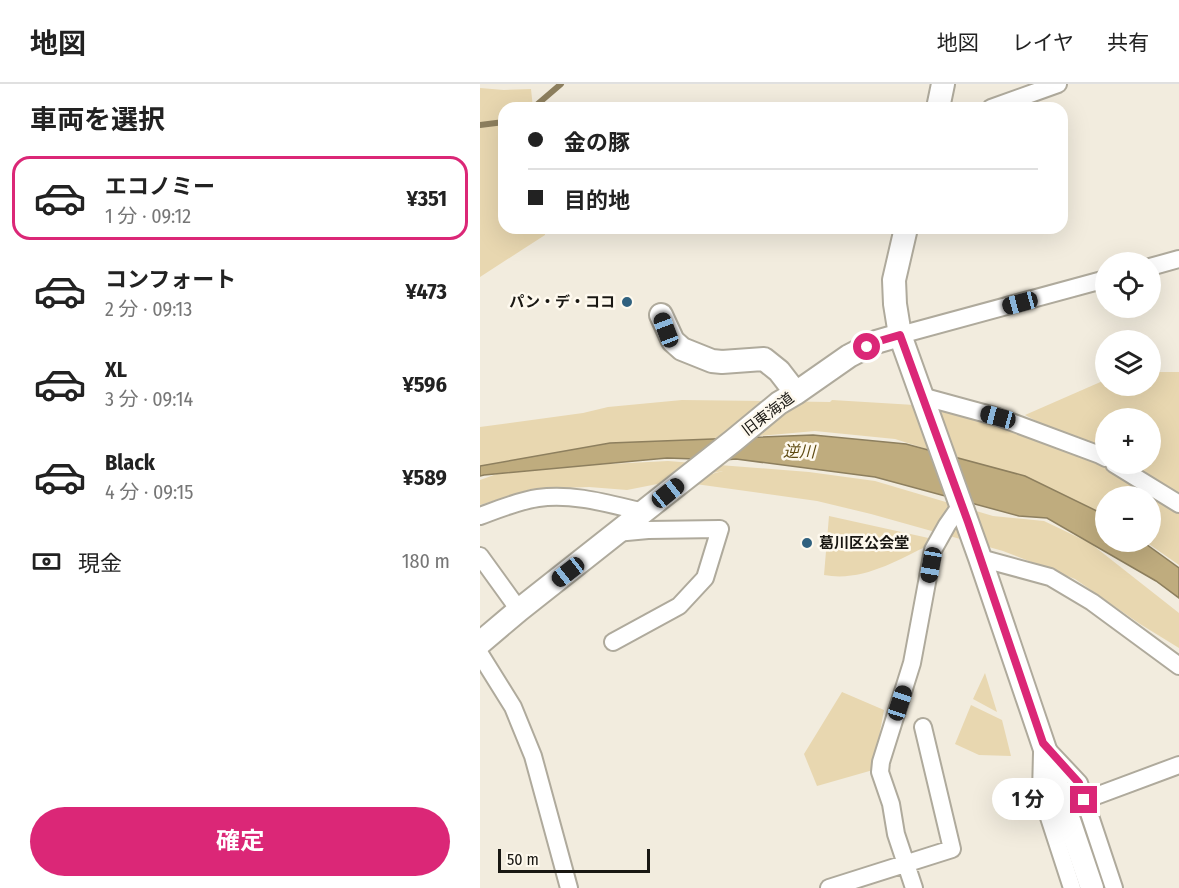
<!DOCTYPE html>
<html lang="ja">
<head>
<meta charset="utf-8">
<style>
  :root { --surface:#fff; --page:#f2f2f2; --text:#222; --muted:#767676; --line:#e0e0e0; --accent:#db2777 }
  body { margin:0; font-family:"Fira Sans Condensed","Noto Sans JP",sans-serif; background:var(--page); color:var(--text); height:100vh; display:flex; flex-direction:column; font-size:22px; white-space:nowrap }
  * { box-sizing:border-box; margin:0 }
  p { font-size:20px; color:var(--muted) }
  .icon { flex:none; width:33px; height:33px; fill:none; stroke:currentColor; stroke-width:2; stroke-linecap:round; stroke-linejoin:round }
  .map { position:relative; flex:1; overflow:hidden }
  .panel { display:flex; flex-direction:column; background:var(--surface); width:480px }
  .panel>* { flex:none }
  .guide { position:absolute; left:18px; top:18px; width:570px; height:132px; border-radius:18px; box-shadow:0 6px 24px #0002; display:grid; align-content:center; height:132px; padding:0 30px; background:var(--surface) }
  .buttons { position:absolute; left:615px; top:168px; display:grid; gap:12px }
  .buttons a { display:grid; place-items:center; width:66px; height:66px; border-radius:50%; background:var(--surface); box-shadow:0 6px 24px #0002; font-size:30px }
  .scale { position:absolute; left:18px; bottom:15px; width:152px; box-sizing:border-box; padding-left:6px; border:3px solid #191712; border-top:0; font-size:16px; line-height:21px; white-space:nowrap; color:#191712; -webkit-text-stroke:4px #fef9ee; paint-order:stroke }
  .end { position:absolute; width:27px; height:27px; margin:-14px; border:8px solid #db2777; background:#fff; box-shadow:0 0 0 3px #fff }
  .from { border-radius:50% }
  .bubble { position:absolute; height:42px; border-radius:21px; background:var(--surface); box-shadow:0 6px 24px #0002; font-size:20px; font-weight:700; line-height:42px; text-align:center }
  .car { position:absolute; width:18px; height:36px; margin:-18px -9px; border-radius:8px; box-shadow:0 0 4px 2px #0007; background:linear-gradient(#222 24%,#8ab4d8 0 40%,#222 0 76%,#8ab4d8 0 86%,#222 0) }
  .guide b { display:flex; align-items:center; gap:21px; height:57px; font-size:22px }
  .guide b+b { border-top:2px solid var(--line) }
  .guide i { width:15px; height:15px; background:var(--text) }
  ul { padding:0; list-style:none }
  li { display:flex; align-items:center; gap:18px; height:84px; margin:0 12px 9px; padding:0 18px; border:3px solid transparent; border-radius:18px }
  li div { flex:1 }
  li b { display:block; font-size:22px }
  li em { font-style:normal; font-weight:700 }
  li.active { border-color:var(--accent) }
  li>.icon { width:54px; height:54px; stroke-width:1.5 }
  h2 { padding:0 30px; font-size:27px; line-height:72px }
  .pay { display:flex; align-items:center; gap:15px; height:66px; padding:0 30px; font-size:22px }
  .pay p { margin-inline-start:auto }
  .button { display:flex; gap:12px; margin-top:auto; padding:12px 30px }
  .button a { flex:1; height:69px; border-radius:36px; background:var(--accent); color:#fff; font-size:24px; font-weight:700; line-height:69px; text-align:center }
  header { display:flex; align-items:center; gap:36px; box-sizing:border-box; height:84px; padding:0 30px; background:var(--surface); border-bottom:2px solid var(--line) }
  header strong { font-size:28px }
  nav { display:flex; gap:33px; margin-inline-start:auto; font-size:21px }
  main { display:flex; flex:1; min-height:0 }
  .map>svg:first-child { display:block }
  .green { fill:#e8d7b0 }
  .water { fill:#bfac7e; stroke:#8d7f5e; stroke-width:1.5 }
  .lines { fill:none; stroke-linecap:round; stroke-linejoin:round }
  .stream { stroke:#8d7f5e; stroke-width:6 }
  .street-casing { stroke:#afaa9c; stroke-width:20 }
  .secondary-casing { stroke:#afaa9c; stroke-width:26 }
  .street { stroke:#fff; stroke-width:16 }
  .secondary { stroke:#fff; stroke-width:22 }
  .route { stroke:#db2777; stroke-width:8 }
  .poi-dot { fill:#30617f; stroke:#fef9ee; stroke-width:2 }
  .labels { text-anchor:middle; stroke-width:5; stroke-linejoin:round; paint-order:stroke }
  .poi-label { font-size:15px; font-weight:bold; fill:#191712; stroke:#fef9ee; text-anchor:end }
  .street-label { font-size:15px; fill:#191712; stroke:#fef9ee }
  .water-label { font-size:16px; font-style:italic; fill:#5f4b12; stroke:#fef9ee }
</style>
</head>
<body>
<header>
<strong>地図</strong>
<nav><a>地図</a><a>レイヤ</a><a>共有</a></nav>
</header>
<main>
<section class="panel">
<h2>車両を選択</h2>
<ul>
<li class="active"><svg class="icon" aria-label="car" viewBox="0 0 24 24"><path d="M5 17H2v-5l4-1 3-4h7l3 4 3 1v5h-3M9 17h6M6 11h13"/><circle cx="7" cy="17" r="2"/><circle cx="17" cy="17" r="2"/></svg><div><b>エコノミー</b><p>1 分 · 09:12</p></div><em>¥351</em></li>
<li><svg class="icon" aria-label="car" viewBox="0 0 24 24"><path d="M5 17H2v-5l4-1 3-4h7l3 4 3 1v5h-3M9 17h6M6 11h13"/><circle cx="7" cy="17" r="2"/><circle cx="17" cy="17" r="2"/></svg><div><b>コンフォート</b><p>2 分 · 09:13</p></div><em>¥473</em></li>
<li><svg class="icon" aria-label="car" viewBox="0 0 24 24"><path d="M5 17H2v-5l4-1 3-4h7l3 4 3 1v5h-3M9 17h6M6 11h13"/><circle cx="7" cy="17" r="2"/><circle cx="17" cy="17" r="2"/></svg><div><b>XL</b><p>3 分 · 09:14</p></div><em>¥596</em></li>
<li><svg class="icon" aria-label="car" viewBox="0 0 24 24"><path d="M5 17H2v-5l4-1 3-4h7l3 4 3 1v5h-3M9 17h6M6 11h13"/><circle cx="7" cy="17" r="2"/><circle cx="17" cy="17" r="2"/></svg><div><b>Black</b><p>4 分 · 09:15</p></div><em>¥589</em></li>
</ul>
<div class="pay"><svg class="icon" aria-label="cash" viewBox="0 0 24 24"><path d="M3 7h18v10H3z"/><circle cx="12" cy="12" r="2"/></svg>現金<p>180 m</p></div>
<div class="button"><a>確定</a></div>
</section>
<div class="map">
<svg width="699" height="804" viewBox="0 0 699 804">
  <rect width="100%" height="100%" fill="#f2ecde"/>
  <path class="green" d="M0,4L24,6L51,5L53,24H24V144H65V151L0,193Z
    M671,288H699V413L637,380H670V334H626L625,374L545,331L625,296L626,302H670Z
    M202,316L350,318L352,316L484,324L625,380L699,426V481L666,458H670V412H626L625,431L569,404L415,355L335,347L210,358L188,357L135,359L0,382V343L103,329L128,323Z
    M188,377L329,388L395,397L513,432L564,437L610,459L699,529V564L660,540L595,495L523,467L391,430L337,417L201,398L243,387L147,406L109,403L51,405L0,421V396L31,385Z
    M349,432L453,455L449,461C416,477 382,498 344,491Z
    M505,589L517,628L493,615Z
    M362,608L404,626L393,686L337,702L324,670Z
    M491,621L522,636L531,672L499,671L475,660Z"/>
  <path class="water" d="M333,351L426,360L545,392L625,431L626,458H663L699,484V514L676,497L567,434L539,432L395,393L256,375L244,376L187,374L4,391L0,392V382L130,359Z"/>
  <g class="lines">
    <path class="stream" d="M53,24L81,0
      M0,41L24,38"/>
    <g class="street-casing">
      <path id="street" d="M511,24L578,0
        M670,183L699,175
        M420,251L626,195
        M441,312L518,333L620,371L626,374
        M634,380L699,420
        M0,432C19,425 38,417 58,414C94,409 129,420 164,428
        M0,472L39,526
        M500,474L570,493L612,518L699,582
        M133,558L199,522L225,494L240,445L168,446L136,449
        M0,570L33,623L53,672L89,804
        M567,665L599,699L634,804
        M562,669L561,709L592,804
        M605,716L699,681
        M349,804L472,765L443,643
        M434,804L416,750L411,720L400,688L401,678L432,579L453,466L467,441L481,421"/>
    </g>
    <g class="secondary-casing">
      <path id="secondary" d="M458,24L463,0
        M426,144L414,196L415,220L420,251L500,474L612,804
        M181,231L193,257L202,265L232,277L242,278L284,275L299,287L316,309
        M0,559L39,526L253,357L299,319L316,309L369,272L396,258L420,251"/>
    </g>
    <use href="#street" class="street"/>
    <use href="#secondary" class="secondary"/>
  </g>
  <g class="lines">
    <path class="route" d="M387,263L396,258L420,251L488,438L563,659L599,699L604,716"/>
  </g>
  <g class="poi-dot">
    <circle cx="147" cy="218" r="6"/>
    <circle cx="327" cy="459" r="6"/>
  </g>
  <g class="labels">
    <g class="poi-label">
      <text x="135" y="223">パン・デ・ココ</text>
      <text x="339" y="464" text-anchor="start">葛川区公会堂</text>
    </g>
    <g class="street-label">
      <text transform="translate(288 330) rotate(-37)" y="5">旧東海道</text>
    </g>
    <g class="water-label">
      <text transform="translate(319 367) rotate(1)" y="6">逆川</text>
    </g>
  </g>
</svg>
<div class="buttons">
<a><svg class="icon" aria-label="locate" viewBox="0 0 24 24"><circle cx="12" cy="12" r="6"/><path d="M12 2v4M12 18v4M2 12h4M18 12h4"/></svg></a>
<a><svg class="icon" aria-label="layers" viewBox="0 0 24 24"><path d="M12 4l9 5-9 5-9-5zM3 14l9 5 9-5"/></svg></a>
<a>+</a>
<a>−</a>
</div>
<div class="scale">50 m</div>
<i class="end from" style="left:387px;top:263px"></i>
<i class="end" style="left:604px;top:716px"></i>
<div class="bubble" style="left:512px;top:694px;width:72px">1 分</div>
<i class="car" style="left:540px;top:219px;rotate:255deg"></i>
<i class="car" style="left:186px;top:246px;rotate:339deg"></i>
<i class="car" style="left:518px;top:333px;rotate:285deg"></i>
<i class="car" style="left:188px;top:409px;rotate:51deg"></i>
<i class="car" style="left:451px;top:481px;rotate:190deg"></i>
<i class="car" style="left:88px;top:488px;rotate:232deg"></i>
<i class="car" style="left:420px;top:619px;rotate:18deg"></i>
<div class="guide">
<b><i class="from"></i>金の豚</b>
<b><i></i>目的地</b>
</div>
</div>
</main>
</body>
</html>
